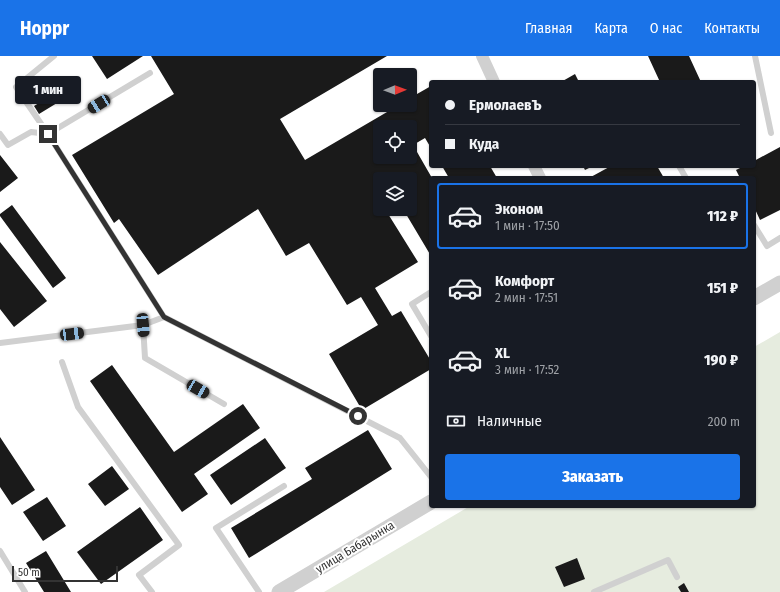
<!DOCTYPE html>
<html lang="ru">
<head>
<meta charset="utf-8">
<style>
  :root { --surface:#171b24; --page:#242831; --text:#f1f3f6; --muted:#9ea1a6; --line:#363941; --accent:#1a73e8 }
  body { margin:0; font-family:"Fira Sans Condensed",sans-serif; background:var(--page); color:var(--text); height:100vh; display:flex; flex-direction:column; font-size:15px; white-space:nowrap }
  * { box-sizing:border-box; margin:0 }
  p { font-size:13px; color:var(--muted) }
  .icon { flex:none; width:22px; height:22px; fill:none; stroke:currentColor; stroke-width:2; stroke-linecap:round; stroke-linejoin:round }
  .map { position:relative; flex:1; overflow:hidden }
  .panel { position:absolute; left:429px; top:120px; width:327px; height:332px; display:flex; flex-direction:column; background:var(--surface); border-radius:4px; box-shadow:0 1px 3px #0004 }
  .panel>* { flex:none }
  .hud { position:absolute; left:429px; top:24px; width:327px; height:88px; border-radius:4px; box-shadow:0 1px 3px #0004; display:grid; align-content:center; height:88px; padding:0 16px; background:var(--surface) }
  .needle { width:26px; rotate:89deg }
  .controls { position:absolute; left:373px; top:12px; display:grid; gap:8px }
  .controls a { display:grid; place-items:center; width:44px; height:44px; border-radius:4px; background:var(--surface); box-shadow:0 1px 3px #0004; font-size:20px }
  .scale { position:absolute; left:12px; bottom:10px; width:106px; box-sizing:border-box; padding-left:4px; border:2px solid #333; border-top:0; font-size:11px; line-height:14px; white-space:nowrap; color:#333; -webkit-text-stroke:3px #fff; paint-order:stroke }
  .end { position:absolute; width:18px; height:18px; margin:-9px; border:5px solid #333; background:#fff; box-shadow:0 0 0 2px #fff }
  .from { border-radius:50% }
  .bubble { position:absolute; height:28px; border-radius:4px; background:var(--surface); box-shadow:0 1px 3px #0004; font-size:13px; font-weight:800; line-height:28px; text-align:center }
  .car { position:absolute; width:12px; height:24px; margin:-12px -6px; border-radius:5px; box-shadow:0 0 3px 1px #0007; background:linear-gradient(#222 24%,#8ab4d8 0 40%,#222 0 76%,#8ab4d8 0 86%,#222 0) }
  .hud b { display:flex; align-items:center; gap:14px; height:38px; font-size:15px }
  .hud b+b { border-top:1px solid var(--line) }
  .hud i { width:10px; height:10px; background:var(--text) }
  ul { padding:7px 0 0; list-style:none }
  li { display:flex; align-items:center; gap:12px; height:66px; margin:0 8px 6px; padding:0 8px; border:2px solid transparent; border-radius:4px }
  li div { flex:1 }
  li b { display:block; font-size:15px }
  li em { font-style:normal; font-weight:800 }
  li.selected { border-color:var(--accent) }
  li>.icon { width:36px; height:36px; stroke-width:1.5 }
  .pay { display:flex; align-items:center; gap:10px; height:44px; padding:0 16px; font-size:15px }
  .pay p { margin-inline-start:auto }
  .primary-button { display:flex; gap:8px; margin-top:auto; padding:8px 16px }
  .primary-button a { flex:1; height:46px; border-radius:4px; background:var(--accent); color:#fff; font-size:16px; font-weight:800; line-height:46px; text-align:center }
  header { display:flex; align-items:center; gap:24px; box-sizing:border-box; height:56px; padding:0 20px; background:var(--accent); color:#fff }
  header strong { font-size:19px }
  nav { display:flex; gap:22px; margin-inline-start:auto; font-size:14px }
  .map>svg:first-child { display:block }
  .green { fill:#e6ecdf }
  .building { fill:#1a1a1a; fill-rule:evenodd }
  .lines { fill:none; stroke-linecap:round; stroke-linejoin:round }
  .service { stroke:#d0d0d0; stroke-width:6 }
  .minor { stroke:#d0d0d0; stroke-width:12 }
  .tertiary { stroke:#d0d0d0; stroke-width:15 }
  .route { stroke:#333; stroke-width:5 }
  .labels { text-anchor:middle; stroke-width:4; stroke-linejoin:round; paint-order:stroke }
  .street-label { font-size:12px; fill:#333; stroke:#fff }
</style>
</head>
<body>
<header>
<strong>Hoppr</strong>
<nav><a>Главная</a><a>Карта</a><a>О нас</a><a>Контакты</a></nav>
</header>
<div class="map">
<svg width="780" height="536" viewBox="0 0 780 536">
  <rect width="100%" height="100%" fill="#fff"/>
  <path class="green" d="M780,276V536H324L470,450H754V291Z"/>
  <path class="building" d="M92,0H143L107,23Z
    M151,0H387L280,63L305,104L399,49H410V42L431,30V92L425,82L413,89L432,122L431,200L403,153H410V123H380V140L378,142L380,146V153H385L418,206L375,232L392,260L401,255L431,305V313L362,354L329,298L378,269L361,241L347,249L309,187L286,200L258,153L158,219L119,163L114,167L72,99L174,38ZM380,71H410V101H380Z
    M648,0H689L701,26H660Z
    M575,18L579,26H561Z
    M52,39L57,47L39,58L34,50Z
    M780,91V154L760,164L754,151V122H740L736,114L744,110H754V105Z
    M0,99L18,122L0,136Z
    M442,110H490L497,122H449Z
    M583,110H593L585,114Z
    M611,110H657L664,122H589Z
    M12,149L66,222L53,232L0,160V158Z
    M0,186L47,245L14,271L0,253Z
    M112,309L174,396L243,348L260,372L194,418L208,438L182,456L90,325Z
    M368,374L392,413L249,502L231,472L312,423L305,412Z
    M0,381L35,434L12,449L0,431Z
    M265,382L286,412L231,449L210,419Z
    M112,410L129,433L105,450L88,428Z
    M47,441L66,470L43,485L23,456Z
    M140,451L163,484L101,528L77,496Z
    M46,495L71,536H44L26,507Z
    M577,502L585,523L564,531L555,511Z
    M684,527L689,536H681L678,531Z"/>
  <g class="lines">
    <path class="service" d="M755,0L771,77
      M150,17L48,78L164,261L400,382L431,421
      M0,78L8,89L31,76L48,78L16,31L54,0
      M679,110L686,122
      M754,169L767,190L780,182
      M431,236L412,248L431,280
      M143,269L145,302L224,348
      M0,287L143,269L164,261
      M62,306L78,351L179,489L139,519L152,536
      M0,495L25,536
      M259,536L216,472L284,430
      M594,536L668,504L677,521"/>
    <path class="minor" d="M482,0L494,26
      M534,110L540,122"/>
    <path class="tertiary" d="M754,242L780,227
      M279,536L431,446"/>
  </g>
  <g class="lines">
    <path class="route" d="M48,78L164,261L358,360"/>
  </g>
  <g class="labels">
    <g class="street-label">
      <text transform="translate(355 491) rotate(-31)" y="4">улица Бабарынка</text>
    </g>
  </g>
</svg>
<div class="controls">
<a><svg class="needle" viewBox="-14 -14 28 28"><path d="M0-13l5 13h-10z" fill="#e53935"/><path d="M0 13l5-13h-10z" fill="#9ea1a6"/></svg></a>
<a><svg class="icon" aria-label="locate" viewBox="0 0 24 24"><circle cx="12" cy="12" r="6"/><path d="M12 2v4M12 18v4M2 12h4M18 12h4"/></svg></a>
<a><svg class="icon" aria-label="layers" viewBox="0 0 24 24"><path d="M12 4l9 5-9 5-9-5zM3 14l9 5 9-5"/></svg></a>
</div>
<div class="scale">50 m</div>
<i class="end from" style="left:358px;top:360px"></i>
<i class="end" style="left:48px;top:78px"></i>
<div class="bubble" style="left:15px;top:20px;width:66px">1 мин</div>
<i class="car" style="left:99px;top:48px;rotate:239deg"></i>
<i class="car" style="left:143px;top:269px;rotate:175deg"></i>
<i class="car" style="left:72px;top:278px;rotate:83deg"></i>
<i class="car" style="left:198px;top:333px;rotate:120deg"></i>
<div class="hud">
<b><i class="from"></i>ЕрмолаевЪ</b>
<b><i></i>Куда</b>
</div>
<section class="panel">
<ul>
<li class="selected"><svg class="icon" aria-label="car" viewBox="0 0 24 24"><path d="M5 17H2v-5l4-1 3-4h7l3 4 3 1v5h-3M9 17h6M6 11h13"/><circle cx="7" cy="17" r="2"/><circle cx="17" cy="17" r="2"/></svg><div><b>Эконом</b><p>1 мин · 17:50</p></div><em>112 ₽</em></li>
<li><svg class="icon" aria-label="car" viewBox="0 0 24 24"><path d="M5 17H2v-5l4-1 3-4h7l3 4 3 1v5h-3M9 17h6M6 11h13"/><circle cx="7" cy="17" r="2"/><circle cx="17" cy="17" r="2"/></svg><div><b>Комфорт</b><p>2 мин · 17:51</p></div><em>151 ₽</em></li>
<li><svg class="icon" aria-label="car" viewBox="0 0 24 24"><path d="M5 17H2v-5l4-1 3-4h7l3 4 3 1v5h-3M9 17h6M6 11h13"/><circle cx="7" cy="17" r="2"/><circle cx="17" cy="17" r="2"/></svg><div><b>XL</b><p>3 мин · 17:52</p></div><em>190 ₽</em></li>
</ul>
<div class="pay"><svg class="icon" aria-label="cash" viewBox="0 0 24 24"><path d="M3 7h18v10H3z"/><circle cx="12" cy="12" r="2"/></svg>Наличные<p>200 m</p></div>
<div class="primary-button"><a>Заказать</a></div>
</section>
</div>
</body>
</html>
